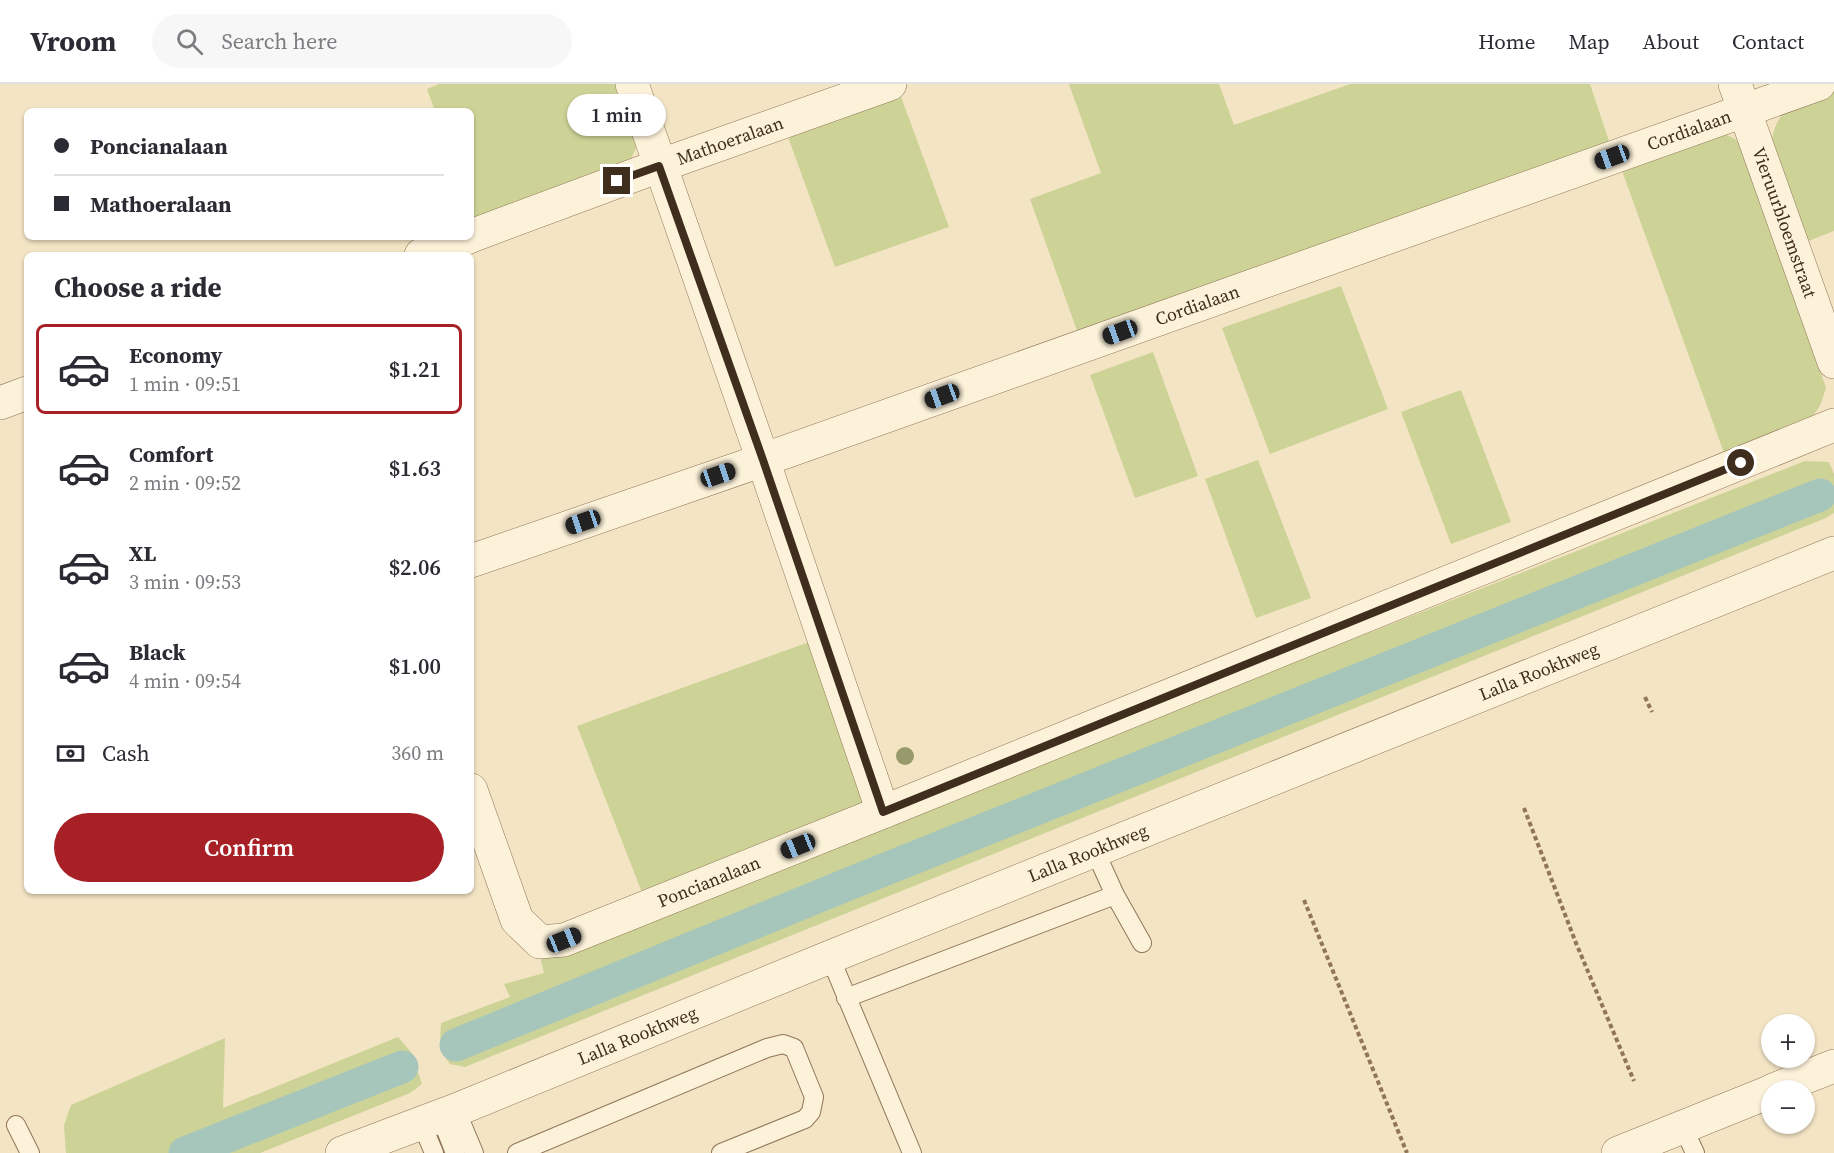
<!DOCTYPE html>
<html lang="en">
<head>
<meta charset="utf-8">
<style>
  :root { --surface:#fff; --page:#f7f7f7; --text:#2b2b33; --muted:#7c7c81; --line:#e1e1e2; --accent:#a72025 }
  body { margin:0; font-family:"Source Serif 4",serif; background:var(--page); color:var(--text); height:100vh; display:flex; flex-direction:column; font-size:22px; white-space:nowrap }
  * { box-sizing:border-box; margin:0 }
  p { font-size:20px; color:var(--muted) }
  .icon { flex:none; width:33px; height:33px; fill:none; stroke:currentColor; stroke-width:2; stroke-linecap:round; stroke-linejoin:round }
  .map { position:relative; flex:1; overflow:hidden }
  .panel { position:absolute; left:24px; top:168px; width:450px; height:642px; display:flex; flex-direction:column; background:var(--surface); border-radius:9px; box-shadow:0 2px 4px #0004 }
  .panel>* { flex:none }
  .guide { position:absolute; left:24px; top:24px; width:450px; height:132px; border-radius:9px; box-shadow:0 2px 4px #0004; display:grid; align-content:center; height:132px; padding:0 30px; background:var(--surface) }
  .buttons { position:absolute; left:1761px; top:930px; display:grid; gap:12px }
  .buttons a { display:grid; place-items:center; width:54px; height:54px; border-radius:50%; background:var(--surface); box-shadow:0 2px 4px #0004; font-size:30px }
  .end { position:absolute; width:27px; height:27px; margin:-14px; border:8px solid #3f2d1d; background:#fff; box-shadow:0 0 0 3px #fff }
  .from { border-radius:50% }
  .bubble { position:absolute; height:42px; border-radius:21px; background:var(--surface); box-shadow:0 2px 4px #0004; font-size:20px; font-weight:600; line-height:42px; text-align:center }
  .car { position:absolute; width:18px; height:36px; margin:-18px -9px; border-radius:8px; box-shadow:0 0 4px 2px #0007; background:linear-gradient(#222 24%,#8ab4d8 0 40%,#222 0 76%,#8ab4d8 0 86%,#222 0) }
  .guide b { display:flex; align-items:center; gap:21px; height:57px; font-size:22px }
  .guide b+b { border-top:2px solid var(--line) }
  .guide i { width:15px; height:15px; background:var(--text) }
  ul { padding:0; list-style:none }
  li { display:flex; align-items:center; gap:18px; height:90px; margin:0 12px 9px; padding:0 18px; border:3px solid transparent; border-radius:9px }
  li div { flex:1 }
  li b { display:block; font-size:22px }
  li em { font-style:normal; font-weight:600 }
  li.selected { border-color:var(--accent) }
  li>.icon { width:54px; height:54px; stroke-width:1.5 }
  h2 { padding:0 30px; font-size:27px; line-height:72px }
  .pay { display:flex; align-items:center; gap:15px; height:66px; padding:0 30px; font-size:22px }
  .pay p { margin-inline-start:auto }
  .action { display:flex; gap:12px; margin-top:auto; padding:12px 30px }
  .action a { flex:1; height:69px; border-radius:36px; background:var(--accent); color:#fff; font-size:24px; font-weight:600; line-height:69px; text-align:center }
  header { display:flex; align-items:center; gap:36px; box-sizing:border-box; height:84px; padding:0 30px; background:var(--surface); border-bottom:2px solid var(--line) }
  header strong { font-size:28px }
  nav { display:flex; gap:33px; margin-inline-start:auto; font-size:21px }
  .search { width:420px; height:54px; background:var(--page); display:flex; align-items:center; gap:15px; box-sizing:border-box; padding:0 21px; border-radius:33px; color:var(--muted); font-size:22px }
  .map>svg:first-child { display:block }
  .green { fill:#cdd396 }
  .lines { fill:none; stroke-linecap:round; stroke-linejoin:round }
  .canal { stroke:#a6c6bc; stroke-width:33 }
  .service-casing { stroke:#917558; stroke-width:20 }
  .minor-casing { stroke:#917558; stroke-width:34 }
  .tertiary-casing { stroke:#917558; stroke-width:34 }
  .path { stroke:#917558; stroke-width:4; stroke-dasharray:4.5 3; stroke-linecap:butt }
  .service { stroke:#fcf1d9; stroke-width:18 }
  .minor { stroke:#fcf1d9; stroke-width:33 }
  .tertiary { stroke:#fcf1d9; stroke-width:33 }
  .tree { fill:#999a6b }
  .route { stroke:#3f2d1d; stroke-width:8 }
  .labels { text-anchor:middle; stroke-width:4.5; stroke-linejoin:round; paint-order:stroke }
  .street-label { font-size:18px; fill:#3f2d1d; stroke:#f9eed5 }
</style>
</head>
<body>
<header>
<strong>Vroom</strong>
<div class="search"><svg class="icon" aria-label="search" viewBox="0 0 24 24"><circle cx="10" cy="10" r="6"/><path d="M15 15l6 6"/></svg>Search here</div>
<nav><a>Home</a><a>Map</a><a>About</a><a>Contact</a></nav>
</header>
<div class="map">
<svg width="1834" height="1069" viewBox="0 0 1834 1069">
  <rect width="100%" height="100%" fill="#f3e4c4"/>
  <path class="green" d="M439,0H620L637,51L636,64L631,75L474,138L471,128V27H435L427,5Z
    M1069,0H1219L1234,41L1350,0H1590L1610,60L1079,252L1030,115L1101,89Z
    M1834,7V147L1803,159L1772,55C1779,18 1803,18 1834,7Z
    M900,10L949,143L835,183L787,50Z
    M1723,49L1735,55L1744,64L1826,304L1820,322L1810,336L1724,369L1621,84Z
    M1341,202L1388,325L1270,370L1222,244Z
    M1153,268L1198,392L1135,414L1090,291Z
    M1461,306L1511,438L1451,460L1401,328Z
    M1258,376L1311,514L1256,534L1205,395Z
    M1805,377L1829,378L1834,390V429L1826,434L465,983L450,980C439,967 440,955 441,939L510,913L504,900L544,889L539,868L556,869Z
    M812,557L864,711L860,723L643,811L577,642Z
    M398,953L411,968L422,1000L410,1009L260,1069H66L64,1041L71,1021L225,954L223,1024Z"/>
  <g class="lines">
    <path class="canal" d="M456,961L851,799L1820,411
      M185,1069L402,983"/>
    <g class="service-casing">
      <path id="service" d="M1095,767L1115,811L1142,859
        M830,873L912,1069
        M846,914L1115,811
        M456,1026L474,1069
        M440,1031L455,1069
        M421,1038L434,1069
        M16,1041L30,1069
        M1683,1043L1695,1069
        M517,1069L767,964L783,960L794,964L814,1013L811,1028L805,1035L721,1069"/>
    </g>
    <g class="minor-casing">
      <g id="minor">
        <path d="M632,0L763,376L883,728"/>
        <path id="s1" d="M1735,0L1834,278"/>
        <path id="s2" d="M471,152L659,82L890,0"/>
        <path d="M421,171L469,153"/>
        <path d="M0,319L27,309"/>
        <path id="s3" d="M471,477L763,376L1819,0"/>
        <path id="s4" d="M471,706L517,836L540,858L564,856L883,728L1834,341"/>
        <path d="M1773,1006L1834,982"/>
        <path d="M1618,1069L1772,1007"/>
      </g>
    </g>
    <g class="tertiary-casing">
      <g id="tertiary">
        <path id="s5" d="M342,1069L456,1026L830,873L1834,469"/>
      </g>
    </g>
    <path class="path" d="M1645,613L1652,628
      M1524,724L1576,859L1634,997
      M1304,816L1407,1069"/>
    <use href="#service" class="service"/>
    <use href="#minor" class="minor"/>
    <use href="#tertiary" class="tertiary"/>
  </g>
  <circle class="tree" cx="905" cy="672" r="9"/>
  <g class="lines">
    <path class="route" d="M617,97L659,82L763,376L883,728L1741,379"/>
  </g>
  <g class="labels">
    <g class="street-label">
      <text dy="6" stroke="none"><textPath href="#s3" startOffset="1292">Cordialaan</textPath></text>
      <text dy="6" stroke="none"><textPath href="#s2" startOffset="276">Mathoeralaan</textPath></text>
      <text dy="6" stroke="none"><textPath href="#s1" startOffset="147">Vieruurbloemstraat</textPath></text>
      <text dy="6" stroke="none"><textPath href="#s3" startOffset="770">Cordialaan</textPath></text>
      <text dy="6" stroke="none"><textPath href="#s5" startOffset="1290">Lalla Rookhweg</textPath></text>
      <text dy="6" stroke="none"><textPath href="#s5" startOffset="804">Lalla Rookhweg</textPath></text>
      <text dy="6" stroke="none"><textPath href="#s4" startOffset="350">Poncianalaan</textPath></text>
      <text dy="6" stroke="none"><textPath href="#s5" startOffset="318">Lalla Rookhweg</textPath></text>
    </g>
  </g>
</svg>
<div class="buttons">
<a>+</a>
<a>−</a>
</div>
<i class="end from" style="left:1741px;top:379px"></i>
<i class="end" style="left:617px;top:97px"></i>
<div class="bubble" style="left:567px;top:10px;width:99px">1 min</div>
<i class="car" style="left:1612px;top:73px;rotate:250deg"></i>
<i class="car" style="left:1120px;top:248px;rotate:250deg"></i>
<i class="car" style="left:942px;top:312px;rotate:250deg"></i>
<i class="car" style="left:718px;top:391px;rotate:71deg"></i>
<i class="car" style="left:583px;top:438px;rotate:251deg"></i>
<i class="car" style="left:798px;top:762px;rotate:248deg"></i>
<i class="car" style="left:564px;top:856px;rotate:68deg"></i>
<div class="guide">
<b><i class="from"></i>Poncianalaan</b>
<b><i></i>Mathoeralaan</b>
</div>
<section class="panel">
<h2>Choose a ride</h2>
<ul>
<li class="selected"><svg class="icon" aria-label="car" viewBox="0 0 24 24"><path d="M5 17H2v-5l4-1 3-4h7l3 4 3 1v5h-3M9 17h6M6 11h13"/><circle cx="7" cy="17" r="2"/><circle cx="17" cy="17" r="2"/></svg><div><b>Economy</b><p>1 min · 09:51</p></div><em>$1.21</em></li>
<li><svg class="icon" aria-label="car" viewBox="0 0 24 24"><path d="M5 17H2v-5l4-1 3-4h7l3 4 3 1v5h-3M9 17h6M6 11h13"/><circle cx="7" cy="17" r="2"/><circle cx="17" cy="17" r="2"/></svg><div><b>Comfort</b><p>2 min · 09:52</p></div><em>$1.63</em></li>
<li><svg class="icon" aria-label="car" viewBox="0 0 24 24"><path d="M5 17H2v-5l4-1 3-4h7l3 4 3 1v5h-3M9 17h6M6 11h13"/><circle cx="7" cy="17" r="2"/><circle cx="17" cy="17" r="2"/></svg><div><b>XL</b><p>3 min · 09:53</p></div><em>$2.06</em></li>
<li><svg class="icon" aria-label="car" viewBox="0 0 24 24"><path d="M5 17H2v-5l4-1 3-4h7l3 4 3 1v5h-3M9 17h6M6 11h13"/><circle cx="7" cy="17" r="2"/><circle cx="17" cy="17" r="2"/></svg><div><b>Black</b><p>4 min · 09:54</p></div><em>$1.00</em></li>
</ul>
<div class="pay"><svg class="icon" aria-label="cash" viewBox="0 0 24 24"><path d="M3 7h18v10H3z"/><circle cx="12" cy="12" r="2"/></svg>Cash<p>360 m</p></div>
<div class="action"><a>Confirm</a></div>
</section>
</div>
</body>
</html>
